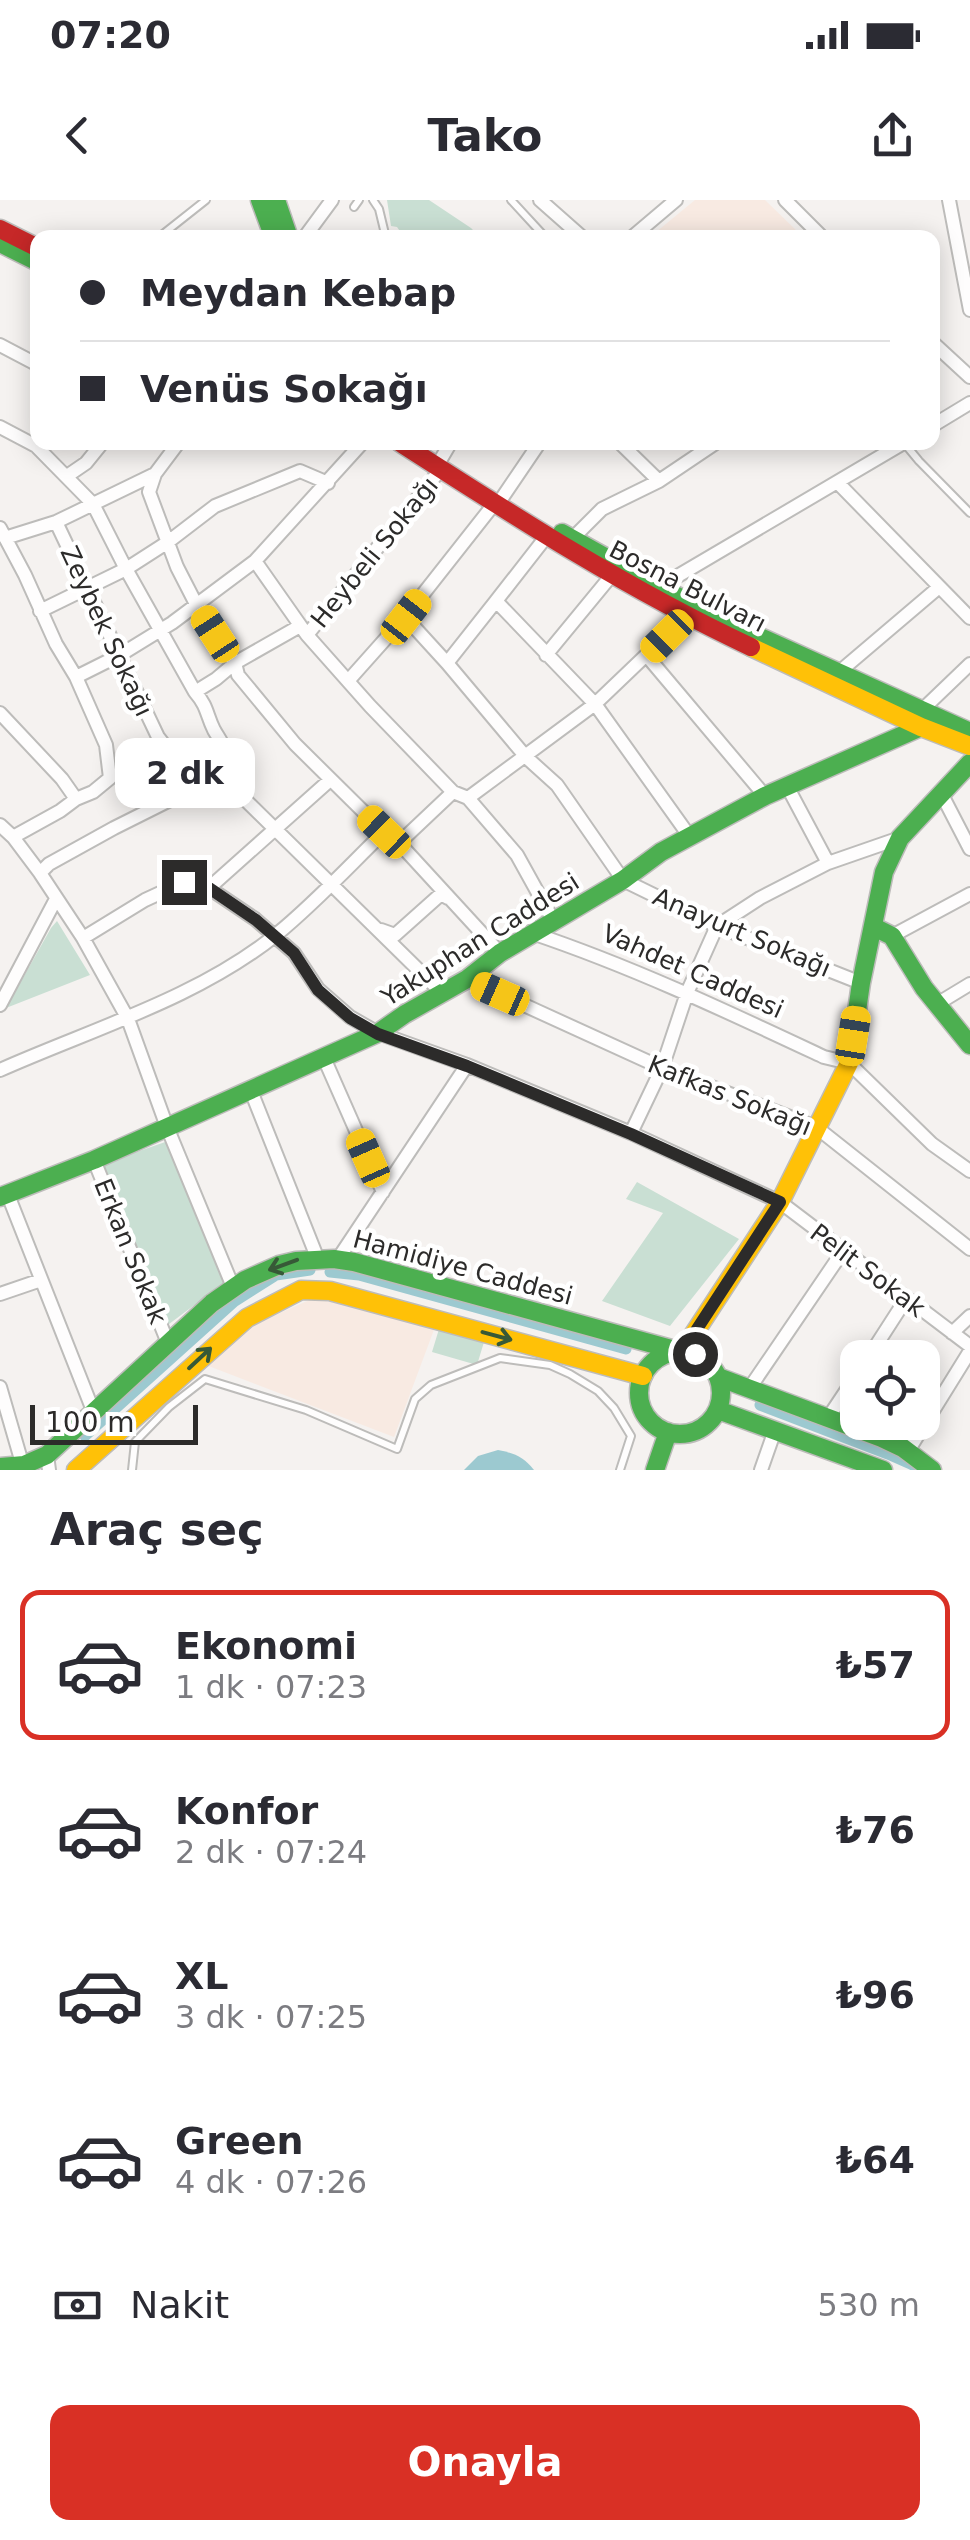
<!DOCTYPE html>
<html lang="tr">
<head>
<meta charset="utf-8">
<style>
  :root { --surface:#fff; --page:#f2f2f3; --text:#2b2b33; --muted:#7c7c81; --line:#e1e1e2; --accent:#d93025 }
  body { margin:0; font-family:"DejaVu Sans",sans-serif; background:var(--page); color:var(--text); height:100vh; display:flex; flex-direction:column; font-size:38px; white-space:nowrap }
  * { box-sizing:border-box; margin:0 }
  p { font-size:32px; color:var(--muted) }
  .icon { flex:none; width:55px; height:55px; fill:none; stroke:currentColor; stroke-width:2; stroke-linecap:round; stroke-linejoin:round }
  .map { position:relative; height:1270px; overflow:hidden }
  .details { display:flex; flex-direction:column; background:var(--surface); flex:1 }
  .details>* { flex:none }
  .guide { position:absolute; left:30px; top:30px; width:910px; height:220px; border-radius:20px; box-shadow:0 5px 25px #0003; display:grid; align-content:center; height:220px; padding:0 50px; background:var(--surface) }
  .tools { position:absolute; left:840px; top:1140px; display:grid; gap:20px }
  .tools a { display:grid; place-items:center; width:100px; height:100px; border-radius:20px; background:var(--surface); box-shadow:0 5px 25px #0003; font-size:50px }
  .scale { position:absolute; left:30px; bottom:25px; width:168px; box-sizing:border-box; padding-left:10px; border:5px solid #2c2b2a; border-top:0; font-size:28px; line-height:35px; white-space:nowrap; color:#2c2b2a; -webkit-text-stroke:8px #fff; paint-order:stroke }
  .end { position:absolute; width:45px; height:45px; margin:-22px; border:12px solid #2c2b2a; background:#fff; box-shadow:0 0 0 5px #fff }
  .from { border-radius:50% }
  .bubble { position:absolute; height:70px; border-radius:20px; background:var(--surface); box-shadow:0 5px 25px #0003; font-size:32px; font-weight:600; line-height:70px; text-align:center }
  .car { position:absolute; width:30px; height:60px; margin:-30px -15px; border-radius:12px; box-shadow:0 0 8px 2px #0007; background:linear-gradient(#f5c518 24%,#345 0 40%,#f5c518 0 76%,#345 0 86%,#f5c518 0) }
  .guide b { display:flex; align-items:center; gap:35px; height:95px; font-size:38px }
  .guide b+b { border-top:2px solid var(--line) }
  .guide i { width:25px; height:25px; background:var(--text) }
  ul { padding:0; list-style:none }
  li { display:flex; align-items:center; gap:30px; height:150px; margin:0 20px 15px; padding:0 30px; border:5px solid transparent; border-radius:20px }
  li div { flex:1 }
  li b { display:block; font-size:38px }
  li em { font-style:normal; font-weight:600 }
  li.on { border-color:var(--accent) }
  li>.icon { width:90px; height:90px; stroke-width:1.5 }
  h2 { padding:0 50px; font-size:45px; line-height:120px }
  .pay { display:flex; align-items:center; gap:25px; height:110px; padding:0 50px; font-size:38px }
  .pay p { margin-inline-start:auto }
  .button { display:flex; gap:20px; margin-top:auto; padding:20px 50px }
  .button a { flex:1; height:115px; border-radius:20px; background:var(--accent); color:#fff; font-size:40px; font-weight:600; line-height:115px; text-align:center }
  .status { display:flex; justify-content:space-between; align-items:center; height:70px; padding:0 50px; background:var(--surface); direction:ltr }
  .status svg { height:28px; fill:currentColor }
  header { display:flex; justify-content:space-between; align-items:center; height:130px; padding:0 50px; background:var(--surface); font-size:45px; font-weight:600 }
  .map>svg:first-child { display:block }
  .education { fill:#f8eae2 }
  .green { fill:#c9dfd3 }
  .water { fill:#9cc9d0 }
  .lines { fill:none; stroke-linecap:round; stroke-linejoin:round }
  .canal { stroke:#9cc9d0; stroke-width:11 }
  .lane-casing { stroke:#bdbcba; stroke-width:10 }
  .street-casing { stroke:#bdbcba; stroke-width:16 }
  .fast-casing { stroke:#bdbcba; stroke-width:21 }
  .slow-casing { stroke:#bdbcba; stroke-width:21 }
  .jam-casing { stroke:#bdbcba; stroke-width:21 }
  .lane { stroke:#fefdfd; stroke-width:6 }
  .street { stroke:#fefdfd; stroke-width:12 }
  .fast { stroke:#4caf50; stroke-width:18 }
  .slow { stroke:#ffc107; stroke-width:18 }
  .jam { stroke:#c62828; stroke-width:18 }
  .oneway { stroke:#375937 }
  .route { stroke:#2c2b2a; stroke-width:12 }
  .labels { text-anchor:middle; stroke-width:9; stroke-linejoin:round; paint-order:stroke }
  .street-label { font-size:25px; fill:#2c2b2a; stroke:#fff }
</style>
</head>
<body>
<div class="status"><b>07:20</b><svg viewBox="0 0 49 12"><path d="M0 12V9h3v3zM5 12V6h3v6zM10 12V3h3v9zM15 12V0h3v12zM26 1h20v11H26zM47 4h2v5h-2z"/></svg></div>
<header><svg class="icon" aria-label="back" viewBox="0 0 24 24"><path d="M15 5l-7 7 7 7"/></svg>Tako<svg class="icon" aria-label="share" viewBox="0 0 24 24"><path d="M12 15V3M7 8l5-5 5 5M5 13v7h14v-7"/></svg></header>
<div class="map">
<svg width="970" height="1270" viewBox="0 0 970 1270">
  <rect width="100%" height="100%" fill="#f5f2f0"/>
  <path class="education" d="M695,0H765L799,33L794,38L650,37Z
    M314,1098L435,1127L394,1237L206,1165L252,1125Z"/>
  <path class="green" d="M387,0H429L471,28L480,37H404L397,27L391,26Z
    M57,721L90,775L6,808L51,728Z
    M171,940L228,1080L165,1127L96,966Z
    M637,982L739,1039L670,1126L602,1101L663,1013L626,999Z
    M439,1129L484,1142L477,1165L432,1152Z"/>
  <path class="water" d="M498,1250C514,1253 524,1257 534,1270H464L478,1256Z"/>
  <g class="lines">
    <path class="canal" d="M330,1072L359,1075L626,1149
      M760,1205L888,1254L913,1265L917,1270
      M85,1236L235,1101L276,1075L310,1070"/>
    <g class="lane-casing">
      <path id="lane" d="M373,0L379,9L386,38
        M511,0L546,38
        M354,7L359,0
        M158,38L206,0
        M905,244L919,261L970,313
        M132,1270L135,1242L169,1207L205,1179L306,1210L397,1249L415,1199L431,1185L500,1158L550,1165L570,1174L598,1191L614,1208L631,1236L620,1270"/>
    </g>
    <g class="street-casing">
      <path id="street" d="M540,0L583,38
        M785,0L823,38
        M949,0L970,110
        M304,38L332,0
        M631,38L676,0
        M932,142L970,177
        M0,145L38,165
        M932,226L970,203
        M0,227L36,246L93,304L126,369L195,492L216,479L235,463L300,426
        M179,242L155,274L149,292L177,367L196,404L235,463L238,475L295,544L384,632L399,643L500,753
        M619,242L659,281
        M441,259L451,242
        M67,276L86,263L103,242
        M838,283L970,418
        M502,298L540,242
        M56,322L158,537L196,586
        M0,328L25,375L56,444L76,477L106,545L110,578L93,592L76,599L60,611L13,637
        M546,337L496,401L595,504L690,637
        M5,338L56,322L155,274
        M572,339L602,309L659,281L717,242
        M255,361L307,435L370,506L453,592L468,598
        M659,387L905,242
        M496,401L447,463L526,557L557,585L623,680L717,726L861,783
        M40,411L126,369L168,342L215,306L300,271L328,283
        M405,417L447,463
        M307,435L441,269
        M546,455L611,376
        M647,456L765,596
        M838,473L938,388
        M76,477L120,455L172,423L255,361L363,242
        M348,481L405,417L494,304
        M195,492C208,507 206,514 214,530C219,539 223,542 225,553L217,563L220,575
        M0,513L62,579L76,599
        M921,516V511L970,464
        M787,586L828,663
        M941,593L970,649
        M0,625L13,637L40,673
        M399,643L453,592
        M209,688L330,580
        M553,720L517,655L468,598L595,504L686,417
        M381,730L395,735L441,694L448,698
        M532,733C633,767 728,812 824,857L849,863L932,944L970,971
        M892,736L970,694
        M83,738L145,700L184,682L209,688L255,719L294,753L318,789L350,817L378,833L467,865L631,933L780,1002L970,1146
        M467,779L662,868L816,927L970,1049
        M937,804L970,784
        M0,805L56,699
        M324,858L383,992
        M0,870C92,829 198,798 277,734C315,703 349,666 384,632
        M251,891L317,1057
        M631,933L662,868L687,793L717,726L760,698L828,663L900,638
        M94,960L168,1143
        M8,995L94,1213
        M338,1059L467,865
        M233,1087L167,927L128,819L83,738L40,673L49,664L114,628L220,575L442,793
        M0,1094L41,1080
        M952,1133L970,1116
        M868,1158L906,1099
        M0,1187L24,1270
        M749,1189L843,1051
        M828,1218L858,1173
        M908,1251L970,1151
        M47,1255L49,1270
        M761,1270L775,1230"/>
    </g>
    <g class="fast-casing">
      <path id="fast" d="M260,0L274,38
        M276,0L289,38
        M0,43L38,62
        M562,333L659,387L747,431L970,532
        M874,727L892,736L924,788L970,845
        M853,839L861,783L884,672L900,638L970,563
        M0,997L94,960L378,833L405,814L467,779L500,753L623,680L661,652L765,596L921,527
        M639 1193a41 41 0 1 1 82 0a41 41 0 1 1-82 0Z
        M718,1177L882,1238L903,1248L932,1270
        M718,1210L883,1270
        M0,1267L24,1265L47,1255L212,1103L245,1080L279,1065L296,1061L334,1059L354,1062L682,1152
        M655,1270L668,1232"/>
    </g>
    <g class="slow-casing">
      <path id="slow" d="M751,447L921,527L970,546
        M682,1152L780,1002L849,863L853,839
        M76,1270L247,1118L301,1090L330,1091L643,1176"/>
    </g>
    <g class="jam-casing">
      <path id="jam" d="M0,29L38,48
        M399,242C514,316 627,389 751,447"/>
    </g>
    <use href="#lane" class="lane"/>
    <use href="#street" class="street"/>
    <use href="#fast" class="fast"/>
    <use href="#slow" class="slow"/>
    <use href="#jam" class="jam"/>
  </g>
  <defs><path id="oneway-shaft" d="M-6 0H5M1.5-3L5.5 0L1.5 3" fill="none" stroke-width="1.6" stroke-linecap="round" stroke-linejoin="round" transform="scale(2.5)"/></defs>
  <g class="oneway">
    <use href="#oneway-shaft" transform="translate(283 1065) rotate(160)"/>
    <use href="#oneway-shaft" transform="translate(497 1136) rotate(15)"/>
    <use href="#oneway-shaft" transform="translate(200 1158) rotate(-43)"/>
  </g>
  <g class="lines">
    <path class="route" d="M184,682L209,688L256,720L294,753L318,790L350,818L378,834L467,866L631,934L780,1002L682,1152L695,1154"/>
  </g>
  <g class="labels">
    <g class="street-label">
      <text transform="translate(374 352) rotate(-51)" y="9">Heybeli Sokağı</text>
      <text transform="translate(688 386) rotate(27)" y="9">Bosna Bulvarı</text>
      <text transform="translate(107 431) rotate(65)" y="9">Zeybek Sokağı</text>
      <text transform="translate(742 732) rotate(23)" y="9">Anayurt Sokağı</text>
      <text transform="translate(480 739) rotate(-32)" y="9">Yakuphan Caddesi</text>
      <text transform="translate(693 771) rotate(24)" y="9">Vahdet Caddesi</text>
      <text transform="translate(730 895) rotate(22)" y="9">Kafkas Sokağı</text>
      <text transform="translate(131 1051) rotate(68)" y="9">Erkan Sokak</text>
      <text transform="translate(463 1067) rotate(15)" y="9">Hamidiye Caddesi</text>
      <text transform="translate(868 1070) rotate(37)" y="9">Pelit Sokak</text>
    </g>
  </g>
</svg>
<div class="tools">
<a><svg class="icon" aria-label="locate" viewBox="0 0 24 24"><circle cx="12" cy="12" r="6"/><path d="M12 2v4M12 18v4M2 12h4M18 12h4"/></svg></a>
</div>
<div class="scale">100 m</div>
<i class="end from" style="left:695px;top:1154px"></i>
<i class="end" style="left:184px;top:682px"></i>
<div class="bubble" style="left:115px;top:538px;width:140px">2 dk</div>
<i class="car" style="left:406px;top:417px;rotate:38deg"></i>
<i class="car" style="left:215px;top:434px;rotate:327deg"></i>
<i class="car" style="left:667px;top:436px;rotate:225deg"></i>
<i class="car" style="left:384px;top:632px;rotate:314deg"></i>
<i class="car" style="left:500px;top:794px;rotate:294deg"></i>
<i class="car" style="left:853px;top:836px;rotate:9deg"></i>
<i class="car" style="left:368px;top:958px;rotate:336deg"></i>
<div class="guide">
<b><i class="from"></i>Meydan Kebap</b>
<b><i></i>Venüs Sokağı</b>
</div>
</div>
<section class="details">
<h2>Araç seç</h2>
<ul>
<li class="on"><svg class="icon" aria-label="car" viewBox="0 0 24 24"><path d="M5 17H2v-5l4-1 3-4h7l3 4 3 1v5h-3M9 17h6M6 11h13"/><circle cx="7" cy="17" r="2"/><circle cx="17" cy="17" r="2"/></svg><div><b>Ekonomi</b><p>1 dk · 07:23</p></div><em>₺57</em></li>
<li><svg class="icon" aria-label="car" viewBox="0 0 24 24"><path d="M5 17H2v-5l4-1 3-4h7l3 4 3 1v5h-3M9 17h6M6 11h13"/><circle cx="7" cy="17" r="2"/><circle cx="17" cy="17" r="2"/></svg><div><b>Konfor</b><p>2 dk · 07:24</p></div><em>₺76</em></li>
<li><svg class="icon" aria-label="car" viewBox="0 0 24 24"><path d="M5 17H2v-5l4-1 3-4h7l3 4 3 1v5h-3M9 17h6M6 11h13"/><circle cx="7" cy="17" r="2"/><circle cx="17" cy="17" r="2"/></svg><div><b>XL</b><p>3 dk · 07:25</p></div><em>₺96</em></li>
<li><svg class="icon" aria-label="car" viewBox="0 0 24 24"><path d="M5 17H2v-5l4-1 3-4h7l3 4 3 1v5h-3M9 17h6M6 11h13"/><circle cx="7" cy="17" r="2"/><circle cx="17" cy="17" r="2"/></svg><div><b>Green</b><p>4 dk · 07:26</p></div><em>₺64</em></li>
</ul>
<div class="pay"><svg class="icon" aria-label="cash" viewBox="0 0 24 24"><path d="M3 7h18v10H3z"/><circle cx="12" cy="12" r="2"/></svg>Nakit<p>530 m</p></div>
<div class="button"><a>Onayla</a></div>
</section>
</body>
</html>
